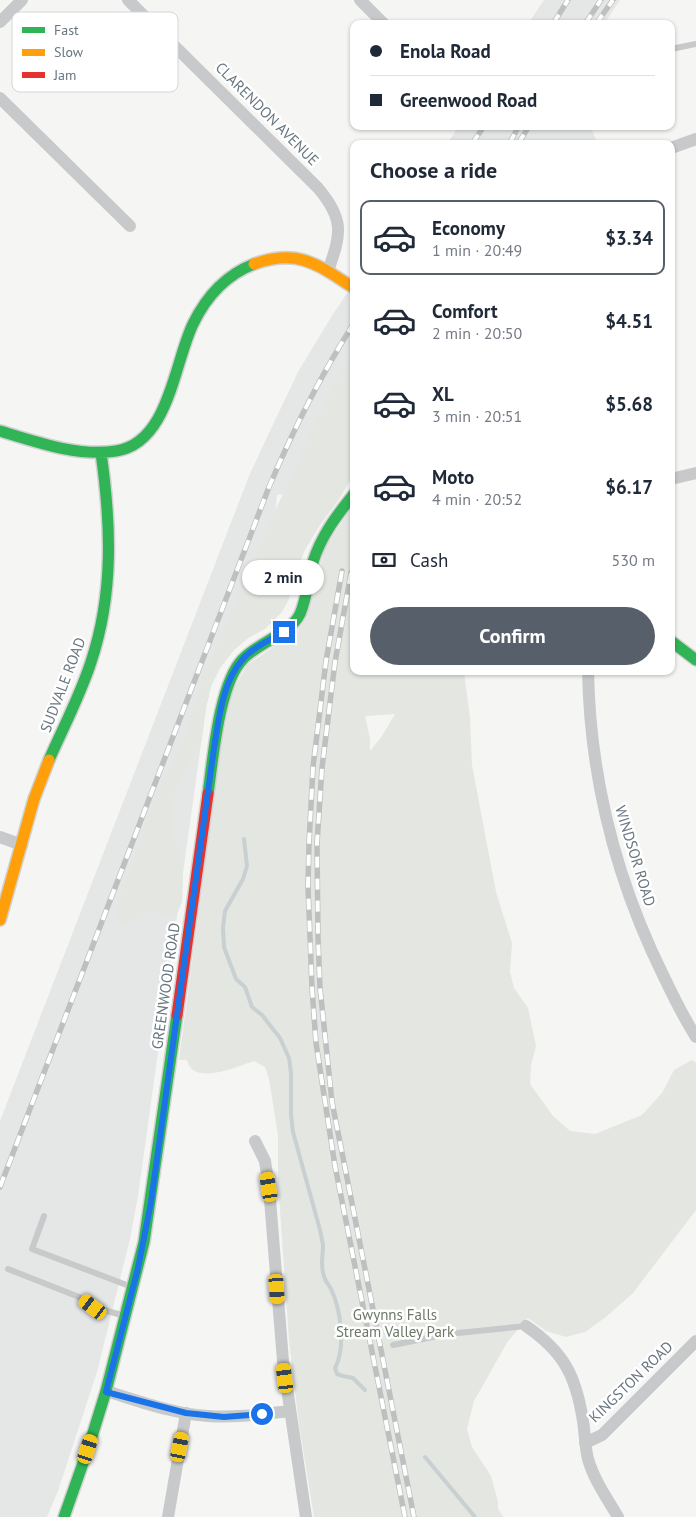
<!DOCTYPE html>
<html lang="en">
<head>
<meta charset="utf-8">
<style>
  :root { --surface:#fff; --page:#f2f2f3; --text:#1f2937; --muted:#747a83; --line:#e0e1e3; --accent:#565f6a }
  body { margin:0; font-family:"PT Sans",sans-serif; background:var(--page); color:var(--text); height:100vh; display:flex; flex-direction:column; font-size:19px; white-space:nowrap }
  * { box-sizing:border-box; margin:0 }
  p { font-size:16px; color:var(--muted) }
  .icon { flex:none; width:28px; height:28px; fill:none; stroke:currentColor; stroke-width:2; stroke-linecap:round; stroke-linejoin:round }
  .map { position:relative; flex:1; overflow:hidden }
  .drawer { position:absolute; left:350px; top:140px; width:325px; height:535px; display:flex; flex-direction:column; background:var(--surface); border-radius:10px; box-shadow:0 1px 4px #0004 }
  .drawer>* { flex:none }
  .guide { position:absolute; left:350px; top:20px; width:325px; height:110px; border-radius:10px; box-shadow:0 1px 4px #0004; display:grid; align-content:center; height:110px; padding:0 20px; background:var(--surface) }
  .end { position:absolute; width:22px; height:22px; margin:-11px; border:6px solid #1a73e8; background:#fff; box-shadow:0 0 0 2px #fff }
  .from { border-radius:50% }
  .bubble { position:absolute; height:35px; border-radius:18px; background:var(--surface); box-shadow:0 1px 4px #0004; font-size:16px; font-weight:800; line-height:35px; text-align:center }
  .car { position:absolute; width:15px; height:30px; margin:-15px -8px; border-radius:6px; box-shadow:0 0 4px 1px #0007; background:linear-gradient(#f5c518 24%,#345 0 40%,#f5c518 0 76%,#345 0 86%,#f5c518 0) }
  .guide b { display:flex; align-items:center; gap:18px; height:48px; font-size:19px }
  .guide b+b { border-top:1px solid var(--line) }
  .guide i { width:12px; height:12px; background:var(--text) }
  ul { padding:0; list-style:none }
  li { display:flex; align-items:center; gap:15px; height:75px; margin:0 10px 8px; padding:0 10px; border:2px solid transparent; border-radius:10px }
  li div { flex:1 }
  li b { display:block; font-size:19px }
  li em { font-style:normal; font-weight:800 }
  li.on { border-color:var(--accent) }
  li>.icon { width:45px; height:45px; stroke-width:1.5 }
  h2 { padding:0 20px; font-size:22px; line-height:60px }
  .pay { display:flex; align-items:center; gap:12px; height:55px; padding:0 20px; font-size:19px }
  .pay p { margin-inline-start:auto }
  .primary-button { display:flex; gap:10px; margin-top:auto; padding:10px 20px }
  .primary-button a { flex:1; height:58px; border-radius:30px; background:var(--accent); color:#fff; font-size:20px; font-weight:800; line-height:58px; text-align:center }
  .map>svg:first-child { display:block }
  .built { fill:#e5e6e6 }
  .green { fill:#e4e6e2; fill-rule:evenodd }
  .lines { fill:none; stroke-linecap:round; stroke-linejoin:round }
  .stream { stroke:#c8d0d2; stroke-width:4 }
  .fast-casing { stroke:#d1d1d1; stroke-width:14 }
  .slow-casing { stroke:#d1d1d1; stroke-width:14 }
  .jam-casing { stroke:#d1d1d1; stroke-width:14 }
  .lane { stroke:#c7c9ca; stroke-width:6 }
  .street { stroke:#c7c9ca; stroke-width:12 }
  .fast { stroke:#30b455; stroke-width:11 }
  .slow { stroke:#ff9f0a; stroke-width:11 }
  .jam { stroke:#e5322d; stroke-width:11 }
  .rail-casing { stroke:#bebfbf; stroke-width:5.5 }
  .rail { stroke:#fff; stroke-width:4; stroke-dasharray:11; stroke-linecap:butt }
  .route { stroke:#1a73e8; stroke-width:6 }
  .labels { text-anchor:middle; stroke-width:5; stroke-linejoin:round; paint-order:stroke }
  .street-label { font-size:15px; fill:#687680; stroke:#fff }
  .park-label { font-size:15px; fill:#6b7866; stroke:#fff }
  .key { fill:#fff; stroke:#d2d6d9; stroke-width:1 }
  .key-label { font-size:14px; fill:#687680 }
</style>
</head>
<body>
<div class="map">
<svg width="696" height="1517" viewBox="0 0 696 1517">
  <rect width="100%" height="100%" fill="#f5f5f4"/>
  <path class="built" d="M544,0H620L604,24H528Z
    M459,126H590L598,144H447Z
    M354,283V375L297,492L277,495L266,628L248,638L234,650L220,668L211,686L206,708L138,1196L130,1239L97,1372L58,1491L47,1517H0V1121L249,476L268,435L298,372L333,314Z"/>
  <path class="green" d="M354,354V474L338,501L320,525L305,550L295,574L289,599L282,612L266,628L248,638L234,650L220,668L211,686L206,708L201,744L177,783L173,801V835L179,852L183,876L182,901L178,912L171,915L158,912H142L131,922L124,926L118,923L115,916L120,895L137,851L154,799L187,731L204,675L271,520L310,435L344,367Z
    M354,504V671H463L464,673L470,717L472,765L496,892L512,943L510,972L514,988L528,1008L536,1046L531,1065L530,1084L553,1116L570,1131L595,1134L642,1115L662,1093L674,1070L692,1060L696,1063V1210L633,1293L606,1317L585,1332L566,1337L546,1331L528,1318L508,1341L474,1401L467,1429L472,1447L491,1476L498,1502V1508L503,1517H314L299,1425L289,1340L278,1181V1135L269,1079L265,1067L254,1061C238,1066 193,1087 187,1060H179L220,749L232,692L247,665L298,630L305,620L325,548ZM395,714L382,736L370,751V739L365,716Z"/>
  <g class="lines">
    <path class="stream" d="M244,839L247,866L243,879L225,911L223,927L224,947L236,979L245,987L252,1007L262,1015L280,1038L289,1058L291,1073V1115L293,1132L320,1230C321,1235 322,1240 323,1245C323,1256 320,1266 324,1276C325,1281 329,1285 331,1289C341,1310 346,1348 335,1368L337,1374L343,1376L353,1378L365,1390
      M425,1457L475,1517"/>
    <g class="fast-casing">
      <path id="fast" d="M0,431C36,442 78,457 116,451C169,443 174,363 193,324C206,297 226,275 254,264
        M671,641L696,660
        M49,760C63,728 80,696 91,662C114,593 111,524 101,453
        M208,794C213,759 219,683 243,659C258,643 291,633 300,614C307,598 308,579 313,562C321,536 337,515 354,494
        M64,1517L88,1449L106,1391L144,1242L177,1015"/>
    </g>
    <g class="slow-casing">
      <path id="slow" d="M254,264C299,248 318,265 354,288
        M0,920L34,799L49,760"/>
    </g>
    <g class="jam-casing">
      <path id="jam" d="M177,1015L208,794"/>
    </g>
    <path class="lane" d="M671,49L696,44
      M44,1216L32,1249L132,1287
      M8,1269L79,1297L93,1307L125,1316
      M393,1345L448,1334L526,1326"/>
    <path class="street" d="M128,0L318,188C345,220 341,234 328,271
      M360,0L384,24
      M0,22L22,0
      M0,98L130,226
      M671,148L696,139
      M671,479L696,473
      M588,671C590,779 616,880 664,977C674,998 684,1018 696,1037
      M0,837L22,845
      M255,1141L265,1161L269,1187L283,1361L306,1517
      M526,1326C564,1352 576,1376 583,1421C585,1434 585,1447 588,1459C594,1480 607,1498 618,1517
      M106,1391C139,1401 174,1414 208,1416C236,1418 263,1414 290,1411
      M585,1443L602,1435L696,1341
      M168,1517L186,1413"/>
    <use href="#fast" class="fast"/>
    <use href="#slow" class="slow"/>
    <use href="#jam" class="jam"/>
    <g class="rail-casing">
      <path id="rail" d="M553,24L568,0
        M585,24L601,0
        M596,24L613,0
        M472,144L484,126
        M509,144L519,126
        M518,144L529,126
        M342,571L326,661L313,767L309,843L308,886L312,988L316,1043L335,1166L405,1517
        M351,573L335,662L322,768L317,843L318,938L320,988L332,1102L414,1517
        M0,1187L269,487C293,430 321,375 354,323"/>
    </g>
    <use href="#rail" class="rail"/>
  </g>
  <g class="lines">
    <path class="route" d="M262,1414L224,1417L186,1413L106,1392L138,1268L151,1202L214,748C219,719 222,683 242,660C252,648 270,640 284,632"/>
  </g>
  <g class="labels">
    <g class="street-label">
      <text transform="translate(267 114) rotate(45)" y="5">CLARENDON AVENUE</text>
      <text transform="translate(63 685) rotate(-69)" y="5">SUDVALE ROAD</text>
      <text transform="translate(635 856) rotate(73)" y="5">WINDSOR ROAD</text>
      <text transform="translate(166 986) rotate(-82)" y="5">GREENWOOD ROAD</text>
      <text transform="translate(631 1382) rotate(-44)" y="5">KINGSTON ROAD</text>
    </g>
    <g class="park-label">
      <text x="395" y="1320">Gwynns Falls<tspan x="395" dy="17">Stream Valley Park</tspan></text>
    </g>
  </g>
  <rect x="12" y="12" width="166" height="80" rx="8" class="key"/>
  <rect x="22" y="27" width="23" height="6" fill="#30b455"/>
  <rect x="22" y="49" width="23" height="7" fill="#ff9f0a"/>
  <rect x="22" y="72" width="23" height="6" fill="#e5322d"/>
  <g class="key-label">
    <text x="54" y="35">Fast</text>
    <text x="54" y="57">Slow</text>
    <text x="54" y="80">Jam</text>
  </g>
</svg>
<i class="end from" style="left:262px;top:1414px"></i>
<i class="end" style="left:284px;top:632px"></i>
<div class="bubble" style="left:242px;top:560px;width:82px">2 min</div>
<i class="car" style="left:269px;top:1187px;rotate:351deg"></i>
<i class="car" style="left:277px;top:1289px;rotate:176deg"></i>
<i class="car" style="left:93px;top:1307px;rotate:307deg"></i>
<i class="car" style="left:285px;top:1378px;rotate:353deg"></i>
<i class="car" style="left:180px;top:1447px;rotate:11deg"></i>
<i class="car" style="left:88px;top:1449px;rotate:18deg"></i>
<div class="guide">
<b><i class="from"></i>Enola Road</b>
<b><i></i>Greenwood Road</b>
</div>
<section class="drawer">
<h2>Choose a ride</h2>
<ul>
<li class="on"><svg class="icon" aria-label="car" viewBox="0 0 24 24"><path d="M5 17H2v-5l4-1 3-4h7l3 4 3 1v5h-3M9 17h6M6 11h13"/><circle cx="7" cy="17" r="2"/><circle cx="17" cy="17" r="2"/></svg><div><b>Economy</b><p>1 min · 20:49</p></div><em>$3.34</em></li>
<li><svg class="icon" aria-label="car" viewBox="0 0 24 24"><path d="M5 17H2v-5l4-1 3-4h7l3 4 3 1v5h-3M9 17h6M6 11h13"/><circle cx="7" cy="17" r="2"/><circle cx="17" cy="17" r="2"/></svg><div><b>Comfort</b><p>2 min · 20:50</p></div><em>$4.51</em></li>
<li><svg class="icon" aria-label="car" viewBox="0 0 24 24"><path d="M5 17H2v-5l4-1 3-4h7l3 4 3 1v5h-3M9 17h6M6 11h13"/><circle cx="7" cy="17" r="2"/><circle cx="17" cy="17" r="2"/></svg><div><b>XL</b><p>3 min · 20:51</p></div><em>$5.68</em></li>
<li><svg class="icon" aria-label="car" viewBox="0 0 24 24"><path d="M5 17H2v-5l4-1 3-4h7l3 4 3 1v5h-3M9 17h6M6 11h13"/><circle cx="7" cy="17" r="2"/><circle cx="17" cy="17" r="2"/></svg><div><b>Moto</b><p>4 min · 20:52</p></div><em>$6.17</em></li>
</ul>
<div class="pay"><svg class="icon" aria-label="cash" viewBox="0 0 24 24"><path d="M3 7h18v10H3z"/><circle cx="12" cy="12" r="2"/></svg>Cash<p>530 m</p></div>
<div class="primary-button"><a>Confirm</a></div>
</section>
</div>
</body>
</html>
